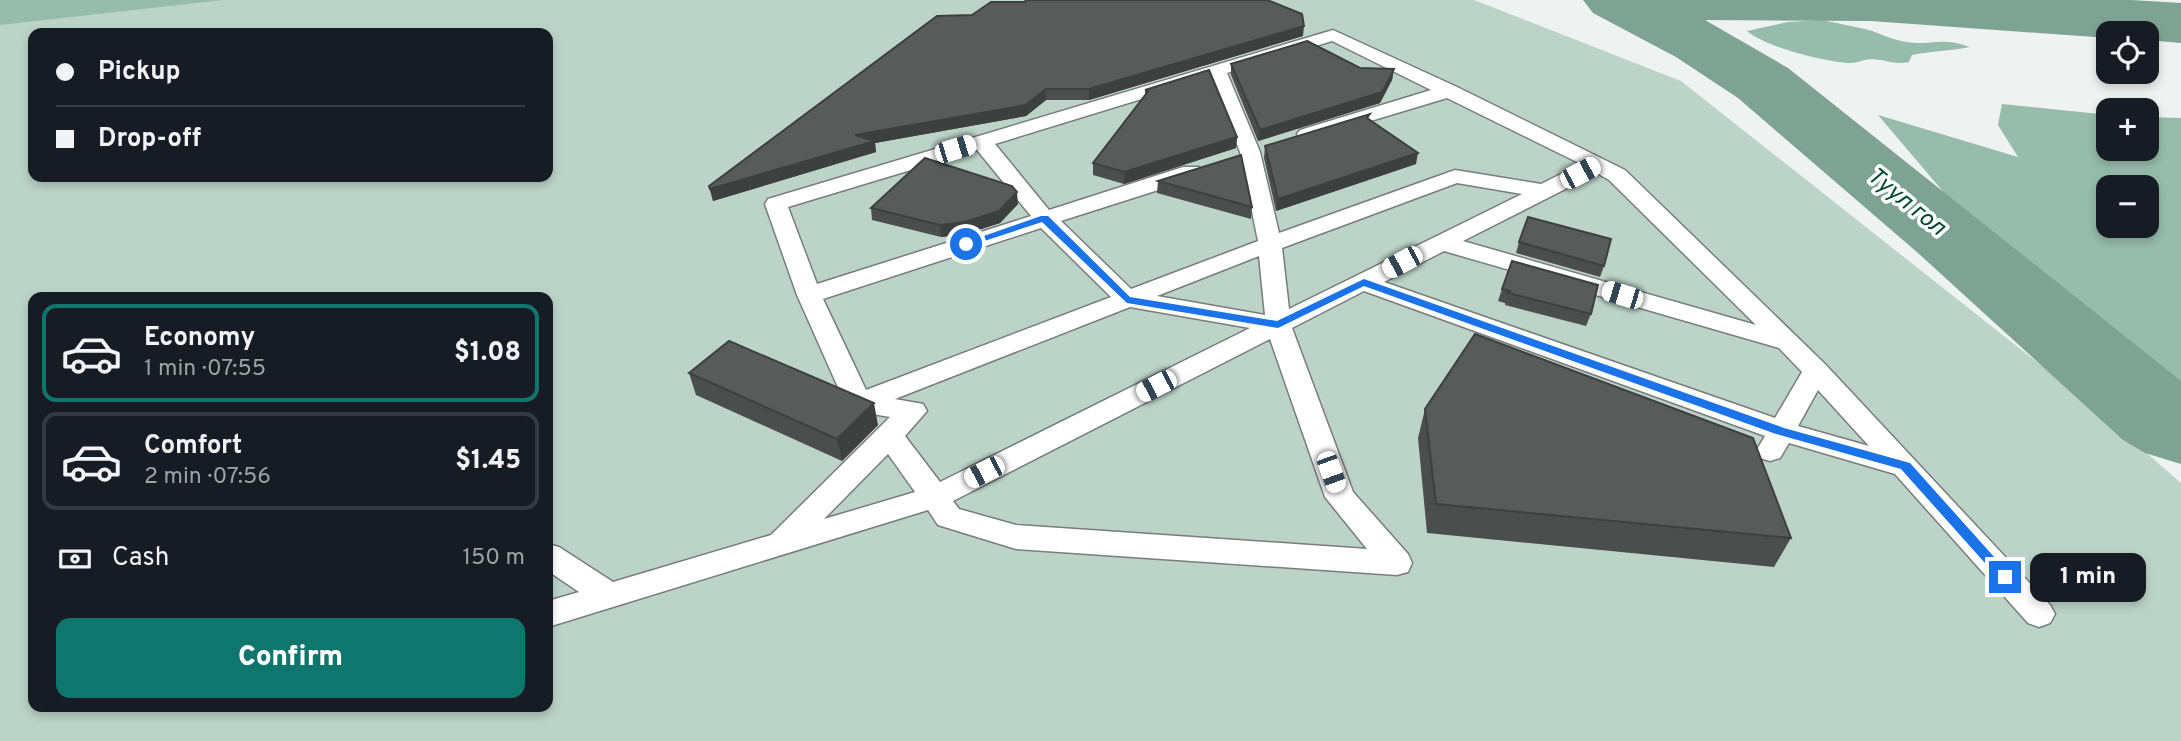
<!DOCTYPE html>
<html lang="en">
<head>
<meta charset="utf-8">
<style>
  :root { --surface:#171b24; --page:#242831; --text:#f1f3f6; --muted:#9ea1a6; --line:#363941; --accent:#0f766e }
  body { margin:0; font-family:Overpass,sans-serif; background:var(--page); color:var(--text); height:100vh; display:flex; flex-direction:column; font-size:26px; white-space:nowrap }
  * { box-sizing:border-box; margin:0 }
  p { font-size:23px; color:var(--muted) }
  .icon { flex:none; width:38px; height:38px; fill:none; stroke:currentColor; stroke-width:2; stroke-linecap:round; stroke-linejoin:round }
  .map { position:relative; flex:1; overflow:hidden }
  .details { position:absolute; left:28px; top:292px; width:525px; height:420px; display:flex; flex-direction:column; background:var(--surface); border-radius:14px; box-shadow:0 4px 10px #0003 }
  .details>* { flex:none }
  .hud { position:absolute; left:28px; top:28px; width:525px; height:154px; border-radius:14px; box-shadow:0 4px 10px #0003; display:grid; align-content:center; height:154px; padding:0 28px; background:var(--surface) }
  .buttons { position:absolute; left:2096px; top:21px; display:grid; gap:14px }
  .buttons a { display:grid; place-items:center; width:63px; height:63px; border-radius:14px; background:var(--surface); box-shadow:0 4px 10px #0003; font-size:35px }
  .end { position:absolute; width:32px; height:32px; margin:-16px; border:9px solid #1a73e8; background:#fff; box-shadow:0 0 0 4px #fff }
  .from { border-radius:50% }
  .bubble { position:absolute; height:49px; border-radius:14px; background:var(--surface); box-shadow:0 4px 10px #0003; font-size:23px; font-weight:800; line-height:49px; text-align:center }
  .car { position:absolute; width:21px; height:42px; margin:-21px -10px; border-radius:9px; box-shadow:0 0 5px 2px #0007; background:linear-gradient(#fff 24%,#345 0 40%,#fff 0 76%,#345 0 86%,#fff 0) }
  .hud b { display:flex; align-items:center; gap:24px; height:66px; font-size:26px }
  .hud b+b { border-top:2px solid var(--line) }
  .hud i { width:18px; height:18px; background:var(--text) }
  ul { padding:12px 0 0; list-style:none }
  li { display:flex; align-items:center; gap:21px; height:98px; margin:0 14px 10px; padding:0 14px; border:4px solid var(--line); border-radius:14px }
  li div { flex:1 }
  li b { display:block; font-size:26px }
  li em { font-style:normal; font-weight:800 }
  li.on { border-color:var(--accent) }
  li>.icon { width:63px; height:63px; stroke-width:1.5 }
  .pay { display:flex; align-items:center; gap:18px; height:77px; padding:0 28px; font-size:26px }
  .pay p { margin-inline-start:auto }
  .cta { display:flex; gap:14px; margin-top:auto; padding:14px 28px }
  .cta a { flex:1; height:80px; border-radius:14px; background:var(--accent); color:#fff; font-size:28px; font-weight:800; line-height:80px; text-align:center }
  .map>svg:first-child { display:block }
  .green { fill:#bcd4c8; fill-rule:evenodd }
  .forest { fill:#97bcab; fill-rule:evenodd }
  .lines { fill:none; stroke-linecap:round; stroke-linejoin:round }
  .river { fill:#7fa392; fill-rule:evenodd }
  .service-casing { stroke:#787c7a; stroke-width:3 }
  .service { fill:#fff; fill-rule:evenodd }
  .wall { fill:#4c4e4d }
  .shaded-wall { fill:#3e403f }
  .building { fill:#585b5a; stroke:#3e403f; stroke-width:2 }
  .route { fill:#1a73e8 }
  .labels { text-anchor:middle; stroke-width:7; stroke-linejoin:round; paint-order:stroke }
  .water-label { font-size:24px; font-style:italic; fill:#004932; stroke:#fefffe }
</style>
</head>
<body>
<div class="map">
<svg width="2181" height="741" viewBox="0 0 2181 741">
  <rect width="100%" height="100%" fill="#eef2f0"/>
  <path class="green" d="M0,0H1474L1681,81L2090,404L2181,483V741H0ZM33,33H548V177H33ZM33,298H548V707H33Z"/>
  <path class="forest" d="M0,0H223L0,25Z
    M1821,20C1837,23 1853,26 1869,30C1881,34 1893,40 1906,42C1932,46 1940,36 1970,47C1950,51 1931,51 1912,55L1909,62C1896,65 1886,60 1872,59C1864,59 1858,63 1851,63C1828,63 1763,46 1747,31L1788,22Z
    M2002,104L2109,115V149H2147V117L2181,118V383L1963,215L1878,115L2018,157L1998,125ZM2109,187H2147V226H2109Z"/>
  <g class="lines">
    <path class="river" d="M1583,0H2131L2181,3V43L2147,40V33H2109V38L1871,21L1705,20L1788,68L2181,381V464L2145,453L2123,440L1918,253L1738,98L1676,57L1593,13Z"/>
    <g class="service-casing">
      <path id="service" d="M1333,30L1457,87L1625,170L1825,364L2050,605L2055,614L2050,623L2039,627L2028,623L1895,474L1789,443L1780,458L1770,461L1760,458L1756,451L1765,436L1364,291L1292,328L1353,492L1408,554L1412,563L1408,572L1397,575L1016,549L938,525L928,510L548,627V601L579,592L548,571V544L559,547L613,582L771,535L890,417L849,410L845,403L797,295L765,204L768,199ZM1332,41L1431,90L1300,130L1297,134L1300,138H1314L1447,98L1581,164L1541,184L1455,170L1279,233L1260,152L1227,73ZM1210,78L1240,152L1258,241L1131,289L1061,221L1199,177L1202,172L1199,167H1183L1049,210L995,144ZM977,150L1031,216L817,284L788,207ZM1597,173L1609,180L1756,325L1463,241ZM1457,183L1522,194L1289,309L1282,248ZM1041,228L1111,297L866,390L823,299ZM1444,251L1779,348L1802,372L1775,418L1384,282ZM1259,256L1265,315L1157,296ZM1130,307L1250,328L940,482L905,436L927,411L923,404L895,399ZM1270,339L1325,497L1367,549L1016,525L959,509L953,501ZM1818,390L1869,446L1798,426ZM888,454L915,492L824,519Z"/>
    </g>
    <use href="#service" class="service"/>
  </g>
  <path class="wall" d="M1024,2L1303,36L1089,100H1046L1026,116L875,143L876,152L713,201L709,186L972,15Z
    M1231,64L1360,68L1394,69L1392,80L1380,103L1258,141L1231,75Z
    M1209,70L1237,137L1236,148L1124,184L1093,175V163L1145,95V90Z
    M1369,119L1416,164L1276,211L1264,158L1265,146Z
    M1158,181L1252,207L1251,219L1157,193Z
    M1018,204L1000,223L966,234L941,237L872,220L871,208Z
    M1519,242L1604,266L1600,277L1516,253Z
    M1502,289L1591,314L1586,326L1505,305V303L1498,301Z
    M689,373L878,425L842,461L696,395Z
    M1425,409L1791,538L1774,567L1427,533L1418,438Z"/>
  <path class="shaded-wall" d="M1304,26L1303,36L1089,100V89Z
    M1394,69L1392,80L1380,103L1258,141L1260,130Z
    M1046,89V100L1026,116L875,143L876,152L713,201L710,189L855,135Z
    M1237,137L1236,148L1124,184V172Z
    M1418,153L1416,164L1276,211L1278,199Z
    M1017,192L1018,204L1000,223L966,234L941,237L940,225Z
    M874,403L878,425L842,461L837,439Z"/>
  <path class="building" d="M1027,0H1267L1302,14L1304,26L1089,89H1046L1026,105L855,135L875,141L710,189L709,186L937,16L972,15L991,2H1024Z
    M1307,41L1360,68L1394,69L1382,92L1260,130L1231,64Z
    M1209,70L1237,137L1124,172L1093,163L1149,90H1145Z
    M1370,114L1367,118L1418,153L1278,199L1265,146Z
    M1241,155L1252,207L1158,181Z
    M925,158L1012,186L1017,192L999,211L965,222L940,225L871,208Z
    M1528,217L1611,239L1604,266L1519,242Z
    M1512,261L1598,285L1591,314L1508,293L1510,291L1502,289Z
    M1475,334L1753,438L1791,538L1436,504L1425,409Z
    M729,341L874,403L837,439L689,373Z"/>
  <path class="route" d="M1041,216H1048L1130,297L1277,321L1364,279L1784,428L1910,463L2012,577L2010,581H2001L1901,469L1776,434L1364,286L1278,328L1127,303L1042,222L969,246L961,244Z"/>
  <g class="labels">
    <g class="water-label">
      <text transform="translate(1907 201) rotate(39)" y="8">Туул гол</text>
    </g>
  </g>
</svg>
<div class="buttons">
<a><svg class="icon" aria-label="locate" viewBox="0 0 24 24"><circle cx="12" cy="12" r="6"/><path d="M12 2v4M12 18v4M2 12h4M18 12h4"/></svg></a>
<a>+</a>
<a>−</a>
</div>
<i class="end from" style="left:966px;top:244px"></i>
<i class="end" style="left:2005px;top:577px"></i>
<div class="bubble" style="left:2030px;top:553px;width:116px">1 min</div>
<i class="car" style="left:955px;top:149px;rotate:73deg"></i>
<i class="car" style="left:1580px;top:173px;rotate:62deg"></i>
<i class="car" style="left:1402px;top:262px;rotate:242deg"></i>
<i class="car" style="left:1622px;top:295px;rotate:287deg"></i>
<i class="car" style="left:1156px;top:386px;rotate:243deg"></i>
<i class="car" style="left:984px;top:472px;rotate:243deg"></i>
<i class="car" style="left:1331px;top:472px;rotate:160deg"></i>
<div class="hud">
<b><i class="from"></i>Pickup</b>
<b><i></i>Drop-off</b>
</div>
<section class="details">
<ul>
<li class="on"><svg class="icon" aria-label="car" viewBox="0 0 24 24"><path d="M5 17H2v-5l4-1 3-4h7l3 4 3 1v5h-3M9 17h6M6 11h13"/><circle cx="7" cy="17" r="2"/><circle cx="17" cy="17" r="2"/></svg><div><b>Economy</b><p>1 min · 07:55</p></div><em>$1.08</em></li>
<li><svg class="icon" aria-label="car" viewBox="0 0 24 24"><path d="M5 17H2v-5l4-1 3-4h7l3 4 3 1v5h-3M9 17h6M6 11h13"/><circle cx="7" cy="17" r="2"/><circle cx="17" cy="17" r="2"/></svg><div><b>Comfort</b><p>2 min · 07:56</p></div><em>$1.45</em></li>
</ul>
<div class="pay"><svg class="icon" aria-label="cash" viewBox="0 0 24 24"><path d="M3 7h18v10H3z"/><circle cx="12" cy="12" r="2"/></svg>Cash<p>150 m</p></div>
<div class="cta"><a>Confirm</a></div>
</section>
</div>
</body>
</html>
